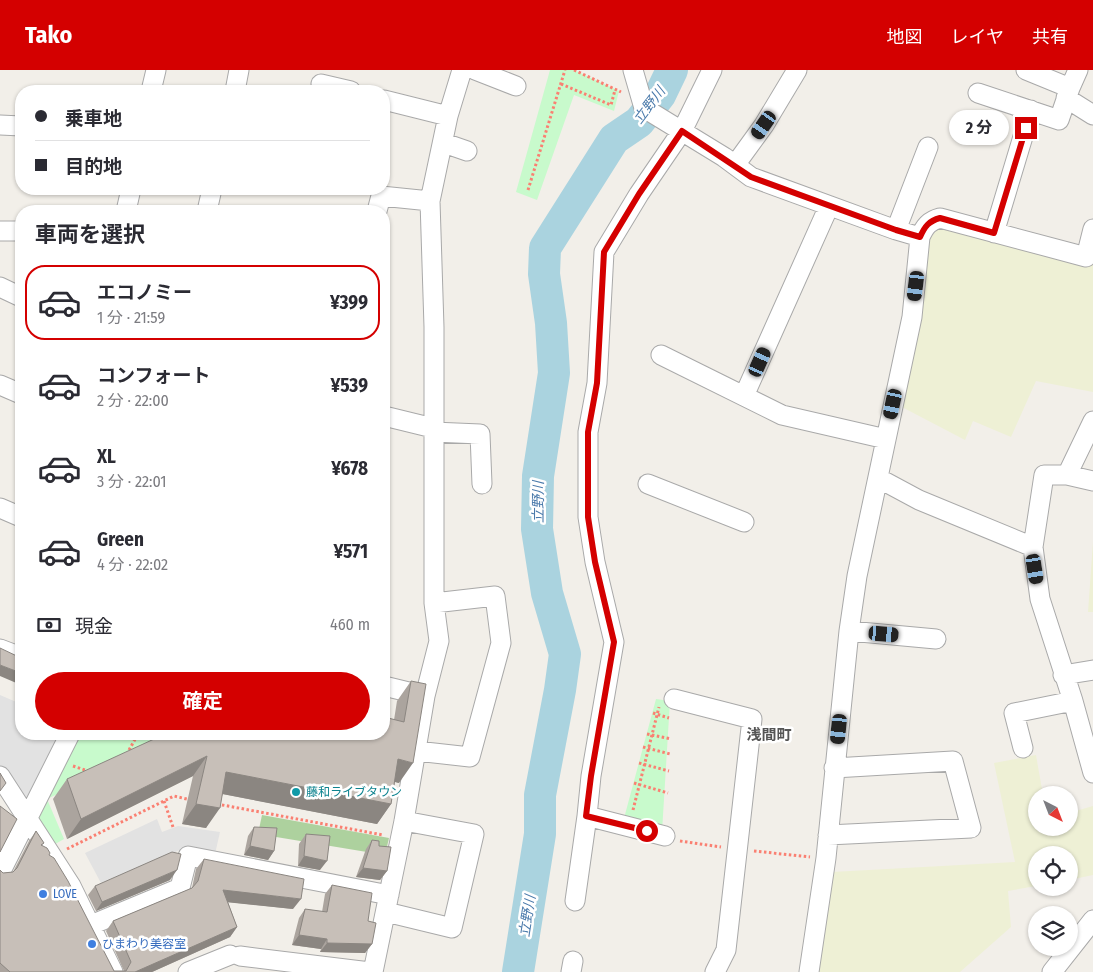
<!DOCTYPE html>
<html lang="ja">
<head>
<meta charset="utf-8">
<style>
  :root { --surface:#fff; --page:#f7f7f7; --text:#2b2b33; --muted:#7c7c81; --line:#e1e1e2; --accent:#d40000 }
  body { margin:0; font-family:"Fira Sans Condensed","Noto Sans JP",sans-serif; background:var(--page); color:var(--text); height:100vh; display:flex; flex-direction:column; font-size:19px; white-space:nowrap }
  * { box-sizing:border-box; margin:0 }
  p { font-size:16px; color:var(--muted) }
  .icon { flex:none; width:28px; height:28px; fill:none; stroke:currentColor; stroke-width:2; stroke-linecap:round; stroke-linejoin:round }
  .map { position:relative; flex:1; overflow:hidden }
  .drawer { position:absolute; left:15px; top:135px; width:375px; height:535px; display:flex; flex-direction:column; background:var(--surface); border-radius:20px; box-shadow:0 1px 4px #0004 }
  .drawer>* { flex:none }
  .guide { position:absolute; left:15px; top:15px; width:375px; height:110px; border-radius:20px; box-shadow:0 1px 4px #0004; display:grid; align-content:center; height:110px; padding:0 20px; background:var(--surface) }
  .needle { width:32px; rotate:138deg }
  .controls { position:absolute; left:1028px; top:716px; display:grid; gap:10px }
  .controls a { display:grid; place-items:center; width:50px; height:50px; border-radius:50%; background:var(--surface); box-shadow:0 1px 4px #0004; font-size:25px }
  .end { position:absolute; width:22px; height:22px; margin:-11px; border:6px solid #d40000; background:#fff; box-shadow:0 0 0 2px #fff }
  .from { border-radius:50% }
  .bubble { position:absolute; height:35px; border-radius:18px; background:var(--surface); box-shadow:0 1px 4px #0004; font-size:16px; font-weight:700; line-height:35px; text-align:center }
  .car { position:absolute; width:15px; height:30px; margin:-15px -8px; border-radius:6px; box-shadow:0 0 4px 1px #0007; background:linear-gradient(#222 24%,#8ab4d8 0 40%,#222 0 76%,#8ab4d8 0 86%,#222 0) }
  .guide b { display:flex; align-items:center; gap:18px; height:48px; font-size:19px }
  .guide b+b { border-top:1px solid var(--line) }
  .guide i { width:12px; height:12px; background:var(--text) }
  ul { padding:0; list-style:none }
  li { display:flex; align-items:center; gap:15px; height:75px; margin:0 10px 8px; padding:0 10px; border:2px solid transparent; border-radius:20px }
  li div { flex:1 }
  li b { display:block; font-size:19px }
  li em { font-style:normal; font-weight:700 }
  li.current { border-color:var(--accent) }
  li>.icon { width:45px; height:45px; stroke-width:1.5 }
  h2 { padding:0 20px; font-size:22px; line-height:60px }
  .pay { display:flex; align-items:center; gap:12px; height:55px; padding:0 20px; font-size:19px }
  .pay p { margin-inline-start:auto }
  .primary-button { display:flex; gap:10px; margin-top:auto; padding:10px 20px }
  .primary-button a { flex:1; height:58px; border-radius:30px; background:var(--accent); color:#fff; font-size:20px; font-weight:700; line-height:58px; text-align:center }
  header { display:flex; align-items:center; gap:30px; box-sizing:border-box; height:70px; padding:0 25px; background:var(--accent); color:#fff }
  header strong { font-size:24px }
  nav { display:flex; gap:28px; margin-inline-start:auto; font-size:18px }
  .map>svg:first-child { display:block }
  .farmland { fill:#eef0d5 }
  .forest { fill:#add19e }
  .park { fill:#c8facc }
  .parking { fill:#e2e2e2 }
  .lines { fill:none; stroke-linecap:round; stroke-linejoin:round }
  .river { stroke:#aad3df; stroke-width:32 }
  .minor-casing { stroke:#a9a9a9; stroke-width:21 }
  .path { stroke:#fa8072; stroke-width:3; stroke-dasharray:2.5 2.5; stroke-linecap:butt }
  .minor { stroke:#fff; stroke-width:19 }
  .wall { fill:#aba49e }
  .shaded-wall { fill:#8b8681 }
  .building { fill:#c7bfb8; stroke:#8b8681 }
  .route { stroke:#d40000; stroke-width:6 }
  .culture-dot { fill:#0f9aa8; stroke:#fff; stroke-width:2 }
  .shop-dot { fill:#3f7fe0; stroke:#fff; stroke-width:2 }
  .labels { text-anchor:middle; stroke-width:5; stroke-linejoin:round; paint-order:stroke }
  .culture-label { font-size:12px; fill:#0d838f; stroke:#fff; text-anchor:start }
  .shop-label { font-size:12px; fill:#366cbe; stroke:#fff; text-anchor:start }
  .water-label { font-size:14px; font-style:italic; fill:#4a7aab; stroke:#fff }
  .quarter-label { font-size:15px; font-weight:bold; fill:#555; stroke:#fff }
</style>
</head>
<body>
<header>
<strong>Tako</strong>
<nav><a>地図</a><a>レイヤ</a><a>共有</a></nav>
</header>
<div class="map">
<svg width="1093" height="902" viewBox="0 0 1093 902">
  <rect width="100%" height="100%" fill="#f2efe9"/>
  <path class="farmland" d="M942,153L1090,194L1093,175V322L1036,311L1011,367L973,351L965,370L900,336L928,171Z
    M1093,472V542H1088Z
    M1036,685L1043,725H1036V758H1069V743L1093,736V805L1069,810V785H1036V816L1008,821L1011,857L960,902H815L832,802L1015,792L994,693Z"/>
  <path class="forest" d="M262,745L389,768L385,785L258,764Z"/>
  <path class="park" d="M550,0H574L619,21L614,41L574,25L537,130L516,122Z
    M656,629L670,631L662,762L623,752Z
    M70,664L182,665L47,729L64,769L50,777L26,749Z"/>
  <path class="parking" d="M0,625L21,634V664H70L32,739L0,700Z
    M157,749L162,762L178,756L220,762L215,784L180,780L101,813L85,783Z"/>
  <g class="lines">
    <path class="river" d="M518,902L540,764V725L560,620L565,584L547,523L537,459L538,406L554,303L551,253L544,204L545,178L614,69L639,52L660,25L672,0"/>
    <g class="minor-casing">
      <path id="minor" d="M475,0L516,16
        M633,0L644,38L724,87L751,107L896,160L920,167
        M1026,0L1070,18L1078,0
        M321,14L351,21
        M151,21L156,0
        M235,21L239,0
        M978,23L1059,50L1070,18
        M1066,28L1093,45
        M384,30L448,46
        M0,55L21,56
        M444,73L467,81
        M735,95L764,55L797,0
        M126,141L131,119
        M207,141L212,119
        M377,141L381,126L430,131
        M896,160L928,77
        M1,161H21
        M994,163L1031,40
        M0,217L21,227
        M661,285L782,345L886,369
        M0,315L21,324
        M744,326L829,136
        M384,346L433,358
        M433,362L480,364L482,414
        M1067,405L1093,411
        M878,408L919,430L1033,477L1040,529L1073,631L1093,703
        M648,414L744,452
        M0,438L21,447
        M1033,477L1044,405H1067L1093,351
        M849,561L936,569
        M0,579L21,587
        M1063,605L1093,600
        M384,616L425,626
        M674,629L752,649L726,880L715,902
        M1023,678L1014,643L1073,631
        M416,681L470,687L501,573L495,526L434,533
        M0,706L71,816L113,902
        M828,765L971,758L953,691L834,698
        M665,766L587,746L591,706L614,572L595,492L588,447V362L597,313L604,182L639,124L682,61L712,0
        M0,803L70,664
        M575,831L587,746
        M386,842L452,858L474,764L404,751
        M91,855L180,818L188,786L389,825
        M240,886L370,902
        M188,902L230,885
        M373,902L404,751L425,626L439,571L434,533V257L430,131L448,46L462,0
        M571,902L573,891
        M809,902L826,788L849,561L857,506L912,247L920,167C925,156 929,151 940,148L1086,187L1093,159
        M1052,902L1093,850"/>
    </g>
    <path class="path" d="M574,0L621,22
      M561,14L611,35L615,20
      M528,120L565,0
      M653,643L669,648
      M647,664L671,669
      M643,677L670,684
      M129,680L138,664
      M639,693L669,701
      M73,696L88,701
      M634,713L668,723
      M164,731L173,757
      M217,734L383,765
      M633,740L659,637
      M680,771L721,777
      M67,779L174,726L191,730
      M754,781L810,787"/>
    <use href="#minor" class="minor"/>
  </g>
  <path class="wall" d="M411,611L399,713L395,712L391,734L377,754L223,724L206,758L182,754L193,706L67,769L53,729L67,709L394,650L397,631Z
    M254,757L274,781L268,790L244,785L248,766Z
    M36,761L44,773L42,775L114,901H124L106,861L113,851L192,818L196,799L204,789L293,839L228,832L237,857L230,867L152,902H0V800L3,803L13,802L29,771Z
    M306,764L320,800L298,796L299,774Z
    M372,770L379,776L387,801L380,810L356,807L366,779Z
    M170,810L96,841L88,825L95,816Z
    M332,815L368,851L372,874L365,883L320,882L321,879L292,875L299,848L305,839L322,842L325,824Z"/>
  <path class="shaded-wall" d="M0,595L21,603V615L0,606Z
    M207,686L193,706L67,769L81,749Z
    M398,689L413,693L399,713L384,709Z
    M226,702L391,734L377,754L212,722Z
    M196,734L220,738L206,758L182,754Z
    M250,776L274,781L268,790L244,785Z
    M304,786L327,791L320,800L298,796Z
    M363,798L387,801L380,810L356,807Z
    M177,800L170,810L96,841L102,832Z
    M223,820L301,829L293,839L216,831Z
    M237,857L230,867L152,902H135Z
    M299,865L327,869L321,879L292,875Z
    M327,873L372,874L365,883L320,882Z"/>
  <path class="building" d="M0,578L21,588V603L0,595Z
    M411,611L426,614L413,693L398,689L391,734L226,702L220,738L196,734L207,686L81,749L67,709L165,664H384V647L404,652Z
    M0,703L6,713L0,721Z
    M0,736L17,749L0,782Z
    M254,757L277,758L274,781L250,776Z
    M36,761L44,773L41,775L47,778L50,783L49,785L54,788L68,811L114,901H126L131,892L113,851L192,818L198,811L204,789L304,809L301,829L223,820L237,857L135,902H10L0,893V800L3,803L13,802L17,798Z
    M306,764L330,766L327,791L304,786Z
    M372,770L379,771V776L391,777L387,801L363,798Z
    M172,782L181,784L177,800L102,832L95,816Z
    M332,815L372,823L368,851L376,853L372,874L327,873V869L299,865L305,839L327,842Z"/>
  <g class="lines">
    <path class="route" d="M647,761L586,746L591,706L614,572L595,492L588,447V362L597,313L604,182L639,124L682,61L751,107L896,160L920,167C925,156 929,151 940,148L994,163L1026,58"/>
  </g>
  <circle class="culture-dot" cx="296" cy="722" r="5"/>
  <g class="shop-dot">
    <circle cx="43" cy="824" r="5"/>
    <circle cx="92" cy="874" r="5"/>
  </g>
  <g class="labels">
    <g class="culture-label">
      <text x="306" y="726">藤和ライブタウン</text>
    </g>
    <g class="shop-label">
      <text x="53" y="828">LOVE</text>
      <text x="102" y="878">ひまわり美容室</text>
    </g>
    <g class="water-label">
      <text transform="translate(649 35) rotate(-53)" y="5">立野川</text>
      <text transform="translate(538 432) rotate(-90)" y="5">立野川</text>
      <text transform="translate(527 846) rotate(-81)" y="5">立野川</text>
    </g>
    <g class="quarter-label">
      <text x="769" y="670">浅間町</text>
    </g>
  </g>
</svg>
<div class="controls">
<a><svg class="needle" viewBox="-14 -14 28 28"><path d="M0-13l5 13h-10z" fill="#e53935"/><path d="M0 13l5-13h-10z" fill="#7c7c81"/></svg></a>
<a><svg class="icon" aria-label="locate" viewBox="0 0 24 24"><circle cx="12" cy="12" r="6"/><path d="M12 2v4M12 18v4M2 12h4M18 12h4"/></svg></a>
<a><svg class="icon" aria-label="layers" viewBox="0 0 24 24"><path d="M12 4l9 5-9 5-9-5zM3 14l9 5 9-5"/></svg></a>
</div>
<i class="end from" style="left:647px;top:761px"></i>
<i class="end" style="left:1026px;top:58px"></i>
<div class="bubble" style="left:949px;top:40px;width:60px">2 分</div>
<i class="car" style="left:764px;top:55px;rotate:215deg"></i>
<i class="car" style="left:916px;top:216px;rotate:187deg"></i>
<i class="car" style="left:760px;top:292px;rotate:24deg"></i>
<i class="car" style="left:893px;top:334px;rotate:192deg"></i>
<i class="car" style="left:1035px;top:499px;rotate:171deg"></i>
<i class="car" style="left:884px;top:564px;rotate:95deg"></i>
<i class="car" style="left:839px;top:659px;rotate:186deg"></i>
<div class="guide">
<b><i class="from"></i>乗車地</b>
<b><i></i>目的地</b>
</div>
<section class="drawer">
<h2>車両を選択</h2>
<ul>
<li class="current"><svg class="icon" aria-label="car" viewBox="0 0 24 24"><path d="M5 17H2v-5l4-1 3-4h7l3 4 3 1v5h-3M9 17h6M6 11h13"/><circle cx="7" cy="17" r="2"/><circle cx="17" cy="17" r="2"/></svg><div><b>エコノミー</b><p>1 分 · 21:59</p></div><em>¥399</em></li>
<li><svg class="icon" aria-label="car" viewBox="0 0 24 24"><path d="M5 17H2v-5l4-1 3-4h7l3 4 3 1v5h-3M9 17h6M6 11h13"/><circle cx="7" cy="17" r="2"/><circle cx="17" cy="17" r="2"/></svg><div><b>コンフォート</b><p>2 分 · 22:00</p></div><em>¥539</em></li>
<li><svg class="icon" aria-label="car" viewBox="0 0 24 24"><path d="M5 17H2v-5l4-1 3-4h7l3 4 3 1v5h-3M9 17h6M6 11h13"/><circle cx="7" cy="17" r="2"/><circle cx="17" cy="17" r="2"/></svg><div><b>XL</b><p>3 分 · 22:01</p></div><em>¥678</em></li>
<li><svg class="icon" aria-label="car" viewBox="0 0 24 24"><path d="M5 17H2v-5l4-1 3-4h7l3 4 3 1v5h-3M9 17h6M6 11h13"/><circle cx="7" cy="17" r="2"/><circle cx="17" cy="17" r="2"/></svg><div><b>Green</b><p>4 分 · 22:02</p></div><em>¥571</em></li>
</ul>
<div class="pay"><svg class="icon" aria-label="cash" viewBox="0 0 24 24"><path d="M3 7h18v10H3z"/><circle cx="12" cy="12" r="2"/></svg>現金<p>460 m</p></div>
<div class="primary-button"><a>確定</a></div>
</section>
</div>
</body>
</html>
